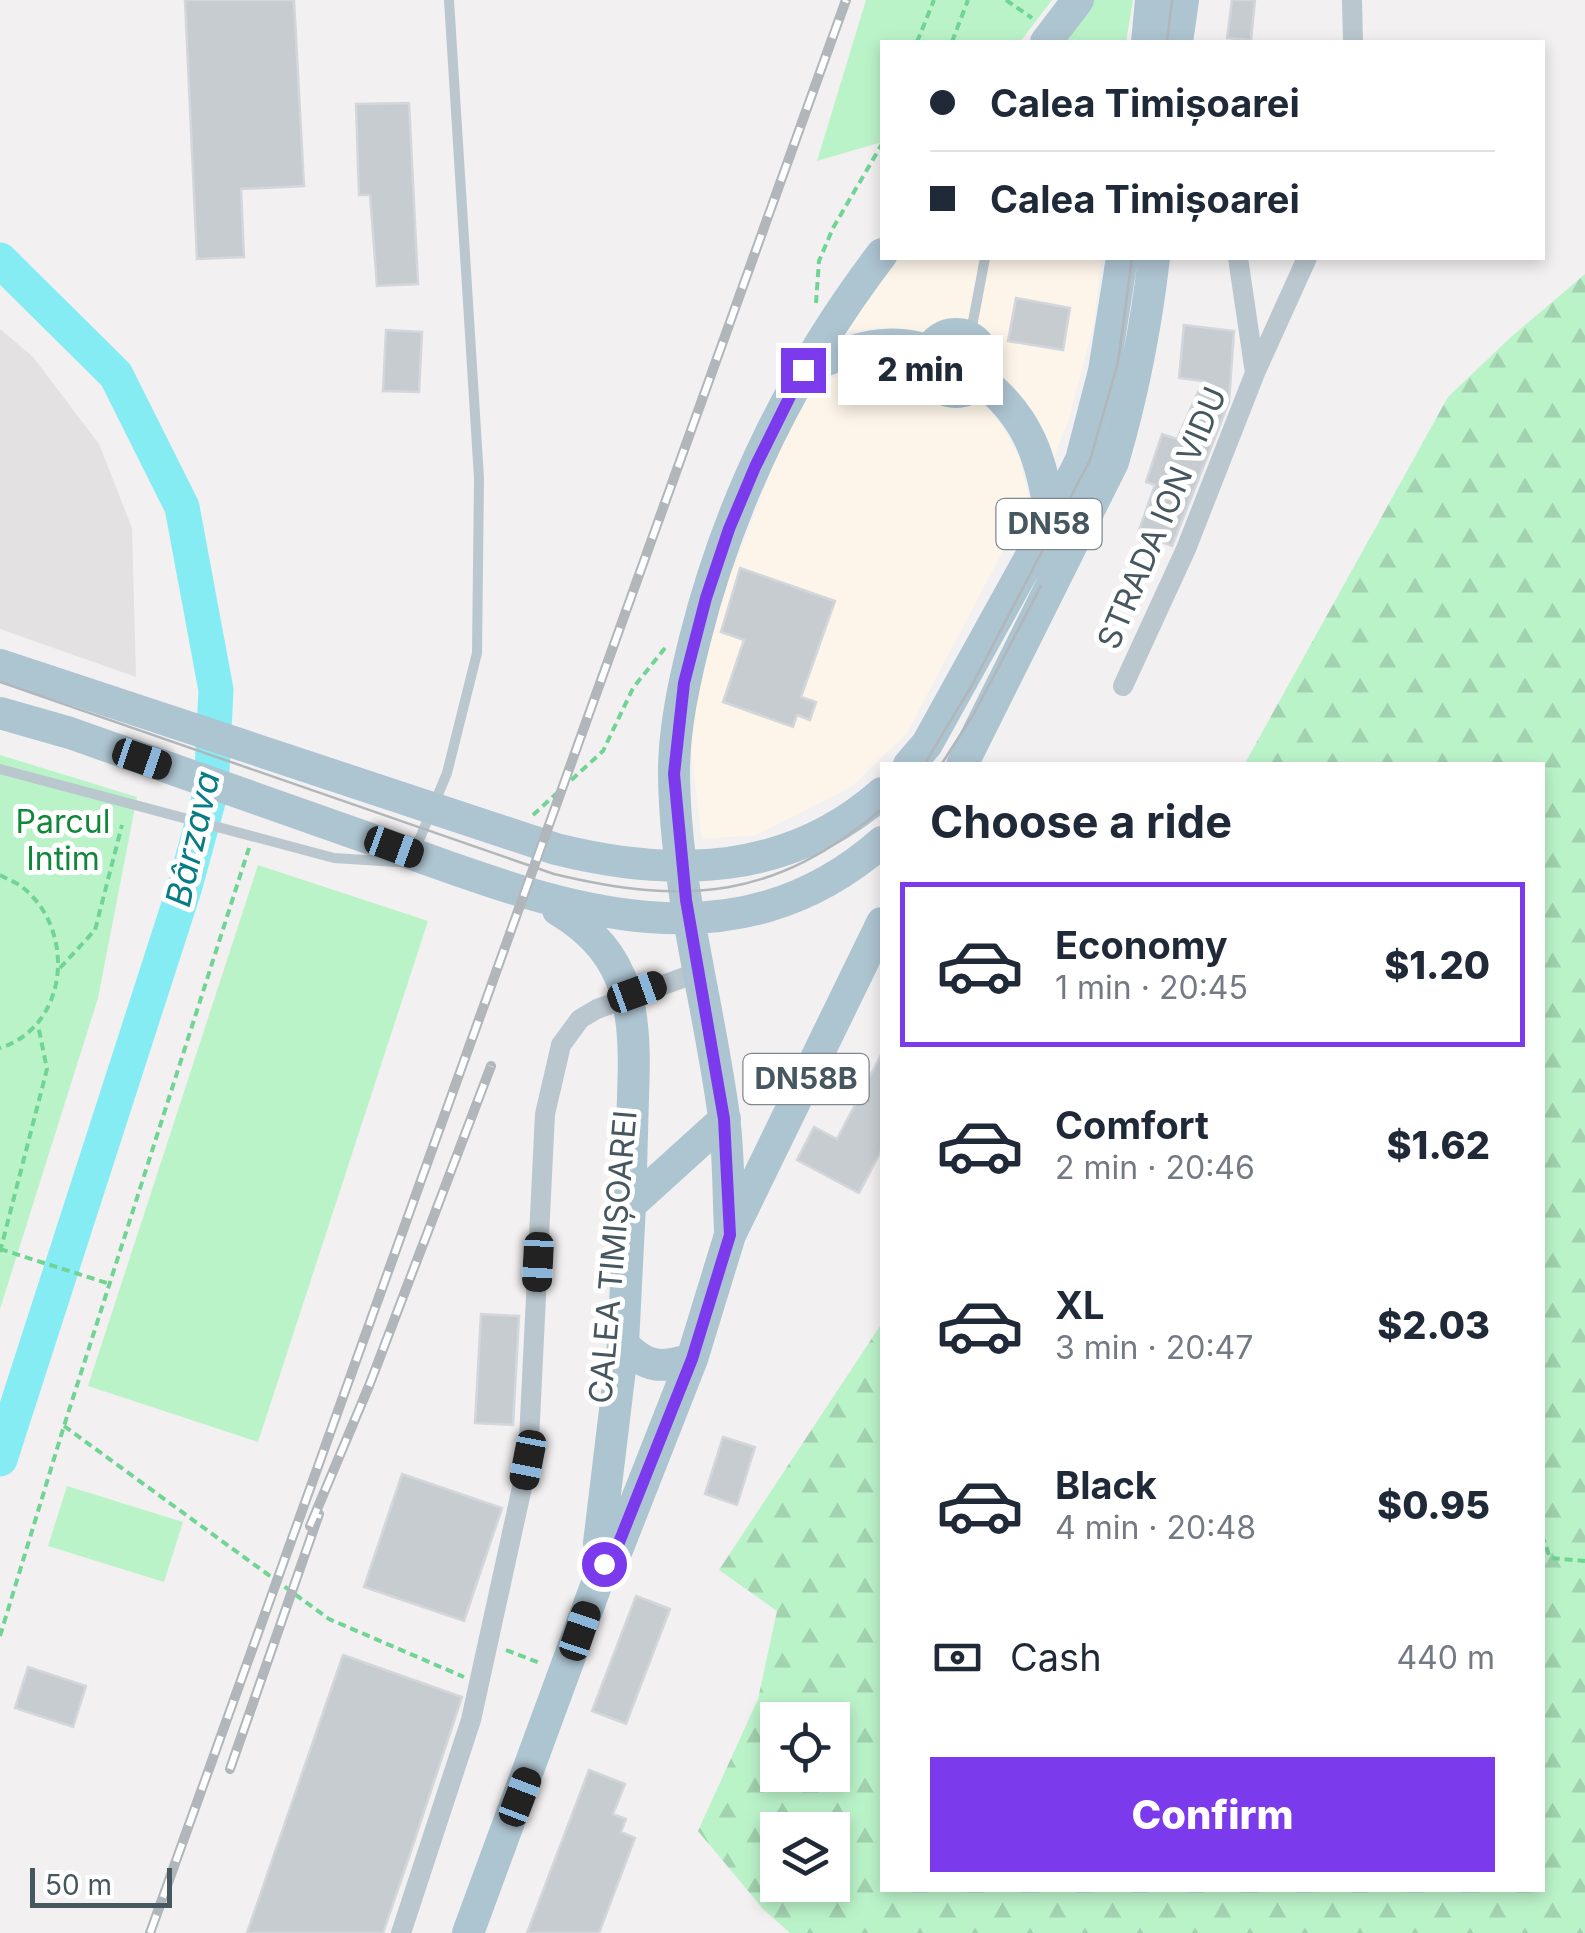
<!DOCTYPE html>
<html lang="en">
<head>
<meta charset="utf-8">
<style>
  :root { --surface:#fff; --page:#f2f2f3; --text:#1f2937; --muted:#747a83; --line:#e0e1e3; --accent:#7c3aed }
  body { margin:0; font-family:Inter,sans-serif; background:var(--page); color:var(--text); height:100vh; display:flex; flex-direction:column; font-size:38px; white-space:nowrap }
  * { box-sizing:border-box; margin:0 }
  p { font-size:32px; color:var(--muted) }
  .icon { flex:none; width:55px; height:55px; fill:none; stroke:currentColor; stroke-width:2; stroke-linecap:round; stroke-linejoin:round }
  .map { position:relative; flex:1; overflow:hidden }
  .panel { position:absolute; left:880px; top:762px; width:665px; height:1130px; display:flex; flex-direction:column; background:var(--surface); border-radius:0px; box-shadow:0 5px 15px #0003 }
  .panel>* { flex:none }
  .top-card { position:absolute; left:880px; top:40px; width:665px; height:220px; border-radius:0px; box-shadow:0 5px 15px #0003; display:grid; align-content:center; height:220px; padding:0 50px; background:var(--surface) }
  .controls { position:absolute; left:760px; top:1702px; display:grid; gap:20px }
  .controls a { display:grid; place-items:center; width:90px; height:90px; border-radius:0px; background:var(--surface); box-shadow:0 5px 15px #0003; font-size:50px }
  .scale { position:absolute; left:30px; bottom:25px; width:142px; box-sizing:border-box; padding-left:10px; border:5px solid #46575f; border-top:0; font-size:28px; line-height:35px; white-space:nowrap; color:#46575f; -webkit-text-stroke:8px #fff; paint-order:stroke }
  .end { position:absolute; width:45px; height:45px; margin:-22px; border:12px solid #7c3aed; background:#fff; box-shadow:0 0 0 5px #fff }
  .from { border-radius:50% }
  .bubble { position:absolute; height:70px; border-radius:0px; background:var(--surface); box-shadow:0 5px 15px #0003; font-size:32px; font-weight:800; line-height:70px; text-align:center }
  .car { position:absolute; width:30px; height:60px; margin:-30px -15px; border-radius:12px; box-shadow:0 0 8px 2px #0007; background:linear-gradient(#222 24%,#8ab4d8 0 40%,#222 0 76%,#8ab4d8 0 86%,#222 0) }
  .top-card b { display:flex; align-items:center; gap:35px; height:95px; font-size:38px }
  .top-card b+b { border-top:2px solid var(--line) }
  .top-card i { width:25px; height:25px; background:var(--text) }
  ul { padding:0; list-style:none }
  li { display:flex; align-items:center; gap:30px; height:165px; margin:0 20px 15px; padding:0 30px; border:5px solid transparent; border-radius:0px }
  li div { flex:1 }
  li b { display:block; font-size:38px }
  li em { font-style:normal; font-weight:800 }
  li.current { border-color:var(--accent) }
  li>.icon { width:90px; height:90px; stroke-width:1.5 }
  h2 { padding:0 50px; font-size:45px; line-height:120px }
  .pay { display:flex; align-items:center; gap:25px; height:110px; padding:0 50px; font-size:38px }
  .pay p { margin-inline-start:auto }
  .cta { display:flex; gap:20px; margin-top:auto; padding:20px 50px }
  .cta a { flex:1; height:115px; border-radius:0px; background:var(--accent); color:#fff; font-size:40px; font-weight:800; line-height:115px; text-align:center }
  .map>svg:first-child { display:block }
  .commercial { fill:#fdf5e9 }
  .education { fill:#e4e1e2 }
  .green { fill:#bbf3c9 }
  .forest { fill:url(#forest-firs); fill-rule:evenodd }
  .lines { fill:none; stroke-linecap:round; stroke-linejoin:round }
  .river { stroke:#85ecf3; stroke-width:35 }
  .building { fill:#c6ccd0; stroke:#d3d7dc; stroke-width:2.5 }
  .path { stroke:#70d495; stroke-width:4; stroke-dasharray:8 5; stroke-linecap:butt }
  .service { stroke:#bac7ce; stroke-width:10 }
  .minor { stroke:#bac7ce; stroke-width:20 }
  .primary { stroke:#adc4d1; stroke-width:32 }
  .tram { stroke:#b1b6bb; stroke-width:2.5 }
  .rail-casing { stroke:#b1b6bb; stroke-width:10 }
  .rail { stroke:#fff; stroke-width:6; stroke-dasharray:19; stroke-linecap:butt }
  .route { stroke:#7c3aed; stroke-width:12 }
  .labels { text-anchor:middle; stroke-width:10; stroke-linejoin:round; paint-order:stroke }
  .shield { fill:#fff; stroke:#7e898f; stroke-width:2.5 }
  .shield-label { font-size:30px; font-weight:bold; fill:#46575f }
  .street-label { font-size:32px; fill:#46575f; stroke:#fff }
  .park-label { font-size:32px; fill:#10873b; stroke:#fff }
  .water-label { font-size:35px; font-style:italic; fill:#067c85; stroke:#fff }
</style>
</head>
<body>
<div class="map">
<svg width="1585" height="1933" viewBox="0 0 1585 1933">
  <defs>
    <pattern id="forest-firs" width="22" height="20" patternUnits="userSpaceOnUse" patternTransform="scale(2.5)"><rect width="22" height="20" fill="#bbf3c9"/><path d="M5 1l3.5 6h-7zM16 11l3.5 6h-7z" fill="#a2d2af"/></pattern>
  </defs>
  <rect width="100%" height="100%" fill="#f2f0f0"/>
  <path class="commercial" d="M894,258H1101L1094,323L1068,422L1053,459L1037,417L1011,383L991,368L988,350L972,334L950,329L934,335L878,328L836,333Z
    M869,363L921,368L932,388L954,399L973,395L998,420L1019,456L1029,501L907,733L851,787L756,835L702,839L690,741L691,706L725,590L795,409L822,382Z"/>
  <path class="education" d="M0,329L33,357L99,444L132,528L136,677L0,629Z"/>
  <path class="green" d="M866,0H1052L1020,42H882V142L817,161Z
    M1094,0H1133L1126,42H1066Z
    M0,755L137,797L98,998L0,1309Z
    M258,865L428,921L258,1442L88,1386Z
    M67,1486L183,1522L164,1582L48,1546Z"/>
  <path class="forest" d="M1585,274V1933H790L764,1910L698,1831L758,1699L777,1611L719,1570L882,1323V1890H1542V765H1244L1448,397L1511,337ZM778,1720H832V1775H778ZM778,1830H832V1885H778Z"/>
  <g class="lines">
    <path class="river" d="M0,260L116,375L182,507L216,690L211,791L185,886L0,1459"/>
  </g>
  <path class="building" d="M185,0H294L304,186L241,189L244,257L197,259Z
    M1232,0H1255L1251,40L1227,38Z
    M409,103L418,284L377,286L370,195H359L356,104Z
    M1016,298L1070,308L1063,350L1008,341Z
    M1184,325L1234,331L1229,402L1172,546L1138,533L1155,485L1146,482L1162,434L1177,439L1203,381L1179,378Z
    M386,330L422,332L419,392L383,391Z
    M740,568L835,601L801,697L816,702L810,720L797,715L793,727L723,702L744,640L721,632Z
    M882,1053V1149L859,1193L797,1160L814,1127L837,1139Z
    M481,1314L519,1316L513,1425L475,1423Z
    M723,1437L755,1447L737,1505L705,1494Z
    M402,1474L502,1508L464,1621L364,1587Z
    M636,1596L670,1609L626,1724L592,1711Z
    M343,1655L462,1697L409,1857L383,1933H247Z
    M28,1667L86,1686L73,1727L15,1708Z
    M589,1770L625,1784L613,1814L626,1819L621,1832L635,1838L599,1933H527Z"/>
  <g class="lines">
    <path class="path" d="M1006,0L1032,18
      M917,42L934,0
      M952,42L968,0
      M816,303L819,261L833,228L882,144
      M533,815L603,751L633,688L665,648
      M0,875C7,879 15,882 21,886C77,929 69,1026 0,1048
      M60,968L95,930L122,825
      M0,1249L110,1284
      M0,1252L47,1069L38,1025
      M64,1426L329,1619L464,1677
      M1542,1482V1487
      M1542,1535L1550,1558L1585,1561
      M0,1636L64,1426L249,848
      M506,1650L540,1663"/>
    <path class="service" d="M970,337L985,258
      M0,769L334,858L397,862
      M413,846L420,838L447,773L477,653L479,478L449,0"/>
    <path class="minor" d="M1352,0L1353,42
      M1238,258L1255,373
      M1123,686L1186,549L1255,373L1307,258
      M401,1933L471,1720L528,1460L545,1114L561,1045L580,1019L597,1009L699,972"/>
    <path class="primary" d="M1046,42L1078,0
      M1147,42L1151,0
      M1177,42L1183,0
      M927 363a29 29 0 1 1 58 0a29 29 0 1 1-58 0Z
      M803,370C842,353 886,334 929,351
      M980,379C1031,419 1041,459 1051,520
      M0,665L556,849C672,878 788,876 882,793
      M0,713L70,733C169,768 267,803 365,837C537,898 722,982 882,842
      M909,765L927,744L1051,520L1081,460L1104,371L1122,258
      M962,765L1113,462C1133,394 1146,327 1154,258
      M558,910C634,955 636,1018 633,1097C632,1133 631,1169 630,1205
      M730,1230C728,1193 729,1154 724,1117C709,1003 675,889 674,773C674,728 684,683 695,639C730,499 795,368 882,254
      M623,1344C646,1368 661,1369 692,1359
      M604,1564L599,1543L623,1344L630,1205L725,1119
      M468,1933L604,1564L617,1550L692,1359L730,1235L882,923"/>
    <path class="tram" d="M1167,42L1172,0
      M0,682L554,874C687,906 775,899 882,809
      M924,765L972,685L1090,460L1118,362L1132,258
      M941,765L975,712L1041,586"/>
    <g class="rail-casing">
      <path id="rail" d="M310,1526L369,1386L491,1066
        M230,1769L319,1514
        M150,1933L846,0"/>
    </g>
    <use href="#rail" class="rail"/>
  </g>
  <g class="lines">
    <path class="route" d="M604,1564L616,1550L692,1359L730,1235L724,1119L686,900L674,774L684,683L706,598L729,529L755,467L803,370"/>
  </g>
  <g class="labels">
    <g class="shield">
      <rect x="996.5" y="499" width="105" height="50" rx="8"/>
      <rect x="743.5" y="1054" width="125" height="50" rx="8"/>
    </g>
    <g class="shield-label">
      <text x="1049" y="534">DN58</text>
      <text x="806" y="1089">DN58B</text>
    </g>
    <g class="street-label">
      <text transform="translate(1162 518) rotate(-67)" y="11">STRADA ION VIDU</text>
      <text transform="translate(613 1257) rotate(-85)" y="11">CALEA TIMIȘOAREI</text>
    </g>
    <g class="park-label">
      <text x="63" y="833">Parcul<tspan x="63" dy="37">Intim</tspan></text>
    </g>
    <g class="water-label">
      <text transform="translate(193 839) rotate(-77)" y="12">Bârzava</text>
    </g>
  </g>
</svg>
<div class="controls">
<a><svg class="icon" aria-label="locate" viewBox="0 0 24 24"><circle cx="12" cy="12" r="6"/><path d="M12 2v4M12 18v4M2 12h4M18 12h4"/></svg></a>
<a><svg class="icon" aria-label="layers" viewBox="0 0 24 24"><path d="M12 4l9 5-9 5-9-5zM3 14l9 5 9-5"/></svg></a>
</div>
<div class="scale">50 m</div>
<i class="end from" style="left:604px;top:1564px"></i>
<i class="end" style="left:803px;top:370px"></i>
<div class="bubble" style="left:838px;top:335px;width:165px">2 min</div>
<i class="car" style="left:142px;top:759px;rotate:109deg"></i>
<i class="car" style="left:394px;top:847px;rotate:110deg"></i>
<i class="car" style="left:637px;top:992px;rotate:70deg"></i>
<i class="car" style="left:538px;top:1262px;rotate:183deg"></i>
<i class="car" style="left:528px;top:1460px;rotate:191deg"></i>
<i class="car" style="left:580px;top:1631px;rotate:19deg"></i>
<i class="car" style="left:520px;top:1797px;rotate:21deg"></i>
<div class="top-card">
<b><i class="from"></i>Calea Timișoarei</b>
<b><i></i>Calea Timișoarei</b>
</div>
<section class="panel">
<h2>Choose a ride</h2>
<ul>
<li class="current"><svg class="icon" aria-label="car" viewBox="0 0 24 24"><path d="M5 17H2v-5l4-1 3-4h7l3 4 3 1v5h-3M9 17h6M6 11h13"/><circle cx="7" cy="17" r="2"/><circle cx="17" cy="17" r="2"/></svg><div><b>Economy</b><p>1 min · 20:45</p></div><em>$1.20</em></li>
<li><svg class="icon" aria-label="car" viewBox="0 0 24 24"><path d="M5 17H2v-5l4-1 3-4h7l3 4 3 1v5h-3M9 17h6M6 11h13"/><circle cx="7" cy="17" r="2"/><circle cx="17" cy="17" r="2"/></svg><div><b>Comfort</b><p>2 min · 20:46</p></div><em>$1.62</em></li>
<li><svg class="icon" aria-label="car" viewBox="0 0 24 24"><path d="M5 17H2v-5l4-1 3-4h7l3 4 3 1v5h-3M9 17h6M6 11h13"/><circle cx="7" cy="17" r="2"/><circle cx="17" cy="17" r="2"/></svg><div><b>XL</b><p>3 min · 20:47</p></div><em>$2.03</em></li>
<li><svg class="icon" aria-label="car" viewBox="0 0 24 24"><path d="M5 17H2v-5l4-1 3-4h7l3 4 3 1v5h-3M9 17h6M6 11h13"/><circle cx="7" cy="17" r="2"/><circle cx="17" cy="17" r="2"/></svg><div><b>Black</b><p>4 min · 20:48</p></div><em>$0.95</em></li>
</ul>
<div class="pay"><svg class="icon" aria-label="cash" viewBox="0 0 24 24"><path d="M3 7h18v10H3z"/><circle cx="12" cy="12" r="2"/></svg>Cash<p>440 m</p></div>
<div class="cta"><a>Confirm</a></div>
</section>
</div>
</body>
</html>
